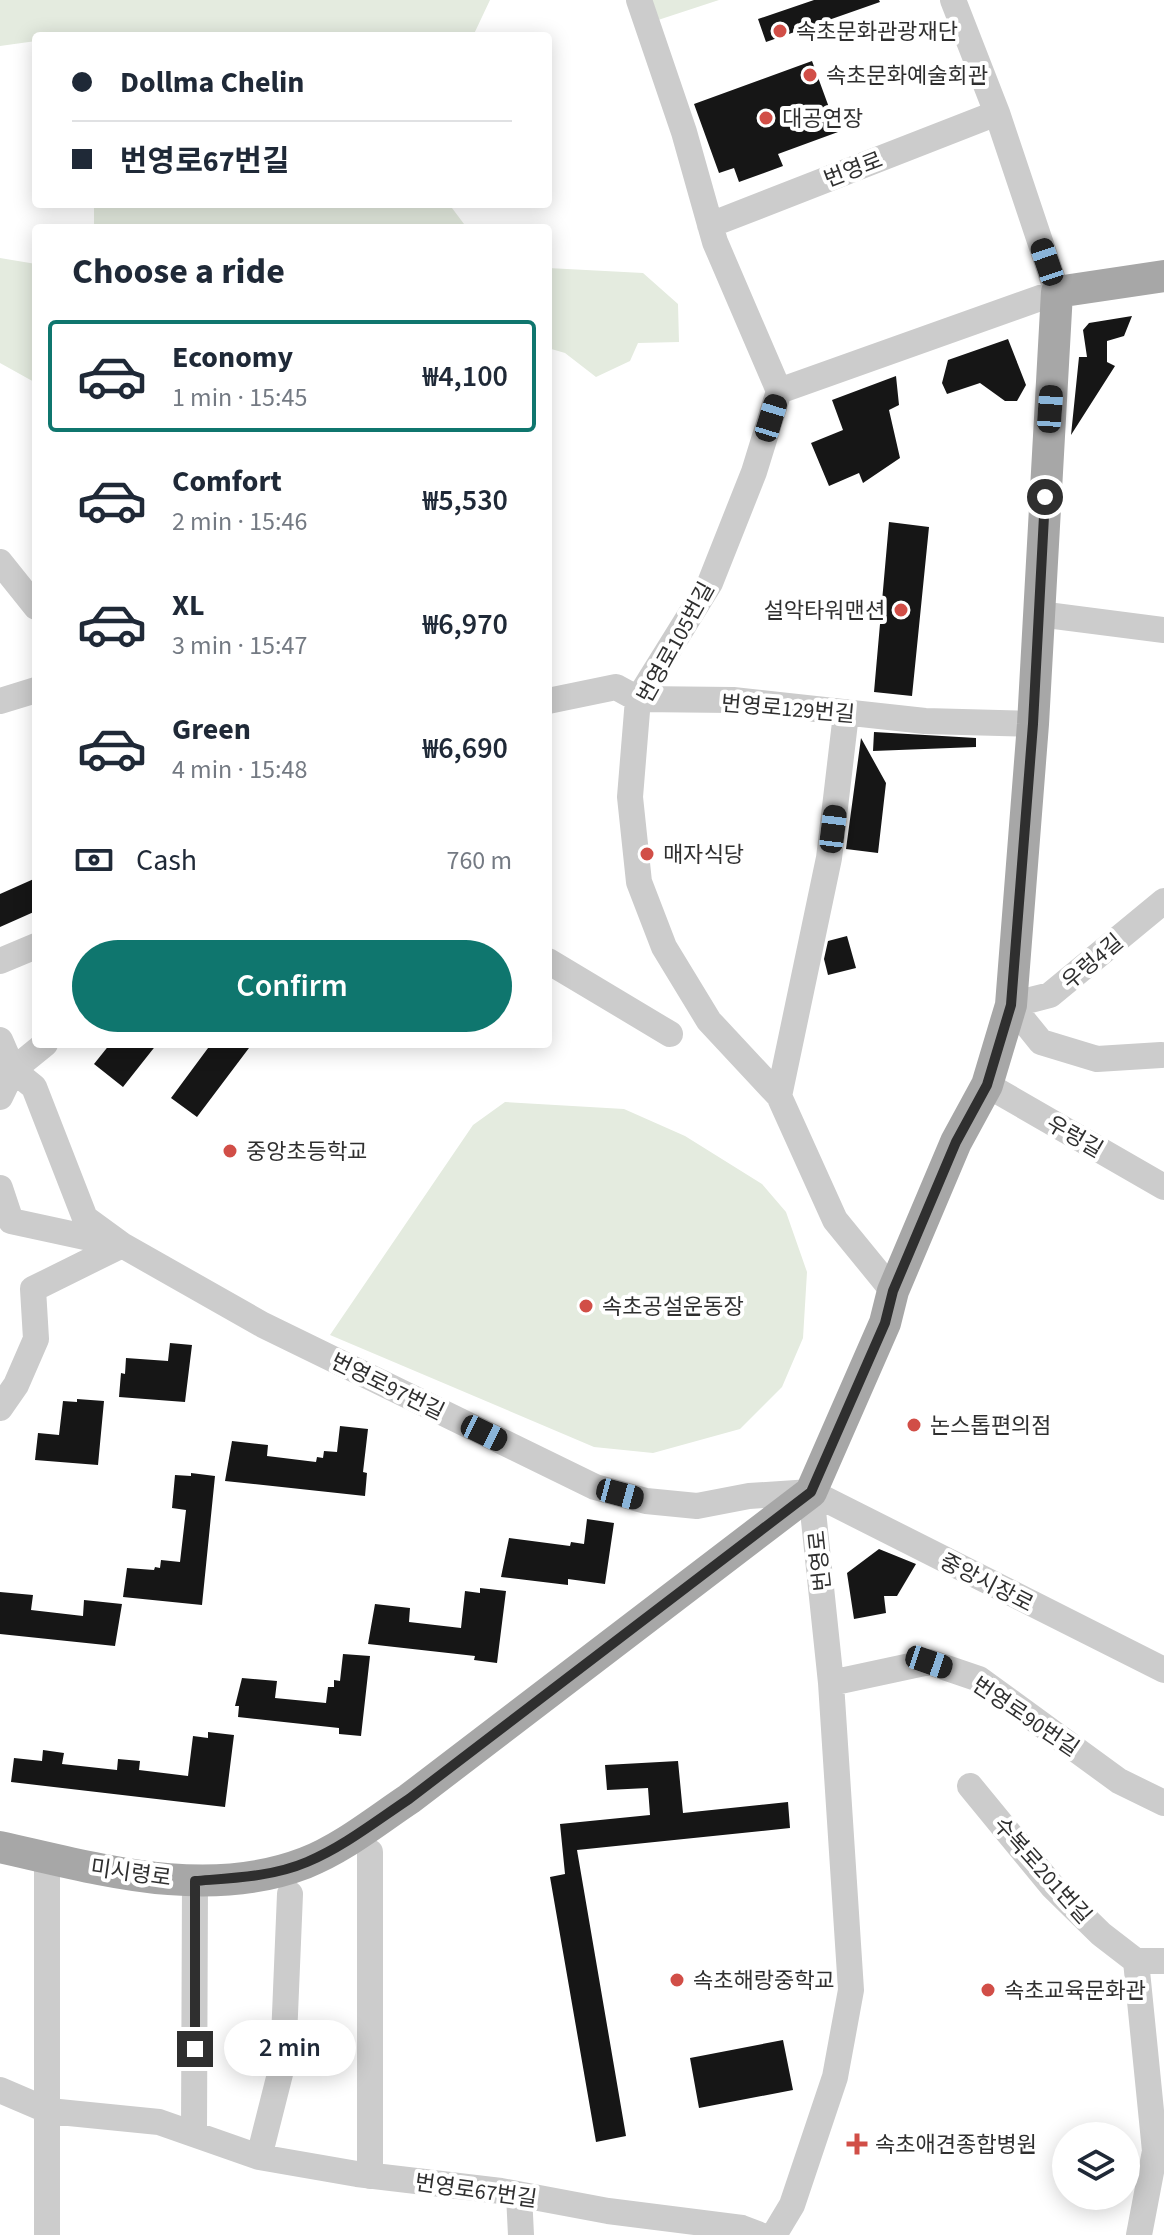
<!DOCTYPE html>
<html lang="en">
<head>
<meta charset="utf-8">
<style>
  :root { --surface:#fff; --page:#f6f6f7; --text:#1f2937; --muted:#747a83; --line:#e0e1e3; --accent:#0f766e }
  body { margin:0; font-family:"Source Sans 3","Noto Sans KR",sans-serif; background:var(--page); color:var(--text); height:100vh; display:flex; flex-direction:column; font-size:30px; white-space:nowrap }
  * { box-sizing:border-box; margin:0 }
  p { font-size:26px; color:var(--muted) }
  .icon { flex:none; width:44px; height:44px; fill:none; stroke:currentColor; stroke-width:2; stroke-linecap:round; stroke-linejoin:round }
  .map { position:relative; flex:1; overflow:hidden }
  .panel { position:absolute; left:32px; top:224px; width:520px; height:824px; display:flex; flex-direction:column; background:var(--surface); border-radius:8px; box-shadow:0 4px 20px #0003 }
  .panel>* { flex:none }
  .guide { position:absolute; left:32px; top:32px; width:520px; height:176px; border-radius:8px; box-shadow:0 4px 20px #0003; display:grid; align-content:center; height:176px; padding:0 40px; background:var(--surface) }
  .fabs { position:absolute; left:1052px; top:2122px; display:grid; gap:16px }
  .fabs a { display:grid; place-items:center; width:88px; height:88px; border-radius:50%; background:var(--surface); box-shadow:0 4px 20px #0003; font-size:40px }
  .end { position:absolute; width:36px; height:36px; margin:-18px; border:10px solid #2f2f2f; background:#fff; box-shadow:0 0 0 4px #fff }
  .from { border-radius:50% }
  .bubble { position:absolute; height:56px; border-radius:28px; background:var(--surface); box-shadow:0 4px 20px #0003; font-size:26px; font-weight:600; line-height:56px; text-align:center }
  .car { position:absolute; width:24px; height:48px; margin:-24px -12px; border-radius:10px; box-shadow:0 0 6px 2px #0007; background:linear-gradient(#222 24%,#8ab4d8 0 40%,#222 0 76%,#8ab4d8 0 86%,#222 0) }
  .guide b { display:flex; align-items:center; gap:28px; height:76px; font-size:30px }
  .guide b+b { border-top:2px solid var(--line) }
  .guide i { width:20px; height:20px; background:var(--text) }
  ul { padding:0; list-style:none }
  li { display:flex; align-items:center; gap:24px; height:112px; margin:0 16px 12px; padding:0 24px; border:4px solid transparent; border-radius:8px }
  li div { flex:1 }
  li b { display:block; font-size:30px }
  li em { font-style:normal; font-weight:600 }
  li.current { border-color:var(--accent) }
  li>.icon { width:72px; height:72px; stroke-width:1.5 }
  h2 { padding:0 40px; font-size:36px; line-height:96px }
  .pay { display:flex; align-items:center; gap:20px; height:88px; padding:0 40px; font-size:30px }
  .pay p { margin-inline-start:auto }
  .cta { display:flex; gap:16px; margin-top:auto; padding:16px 40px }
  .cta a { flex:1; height:92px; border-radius:48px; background:var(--accent); color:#fff; font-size:32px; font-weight:600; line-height:92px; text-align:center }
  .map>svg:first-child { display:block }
  .green { fill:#e4ebdf }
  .building { fill:#161616 }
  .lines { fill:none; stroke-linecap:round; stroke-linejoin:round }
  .minor { stroke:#ccc; stroke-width:26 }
  .major { stroke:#a7a7a7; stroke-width:32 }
  .route { stroke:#2f2f2f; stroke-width:10 }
  .poi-dot { fill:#d14e47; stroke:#fff; stroke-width:3 }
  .labels { text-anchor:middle; stroke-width:8; stroke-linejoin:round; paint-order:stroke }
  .poi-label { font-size:22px; fill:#2f2f2f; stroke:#fff; text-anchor:start }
  .street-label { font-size:22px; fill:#2f2f2f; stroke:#fff }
</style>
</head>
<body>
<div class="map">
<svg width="1164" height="2235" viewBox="0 0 1164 2235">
  <rect width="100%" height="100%" fill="#fff"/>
  <path class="green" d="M0,0H490L473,36H36V41L0,46Z
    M648,0H719L655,21Z
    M94,204H449L467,228H94Z
    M0,258L36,264V383L0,363Z
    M548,268L643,273L678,304L679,342L638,343L630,361L596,377L565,353L548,348Z
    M505,1102L624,1109L685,1136L762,1184L786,1212L807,1272L803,1338L782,1387L740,1429L653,1453L594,1447L330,1335L473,1125Z"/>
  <path class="building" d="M814,0H879L880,2L766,42L758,19Z
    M812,61L838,132L778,154L783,166L739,182L734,168L719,173L694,104Z
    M1132,316L1124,336L1107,341V362L1115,366L1071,435L1079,357H1087L1083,330L1089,323Z
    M1008,339L1026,385L1017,401H1005L980,383L947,394L942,383L948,360Z
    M896,376L899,405L889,410L900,458L863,483L859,473L829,486L811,443L843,430L832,400Z
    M889,522L929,527L912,696L874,692Z
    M874,732L976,738V747L873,751Z
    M861,738L886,783L878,853L846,849Z
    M36,878V911L0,927V894Z
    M847,936L856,968L828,975L824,959L828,941Z
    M110,1044H157L123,1087L94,1064Z
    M211,1044H252L197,1117L171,1098Z
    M170,1343L192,1345L185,1402L119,1397L121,1373L125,1374L126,1358L168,1361Z
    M77,1399L104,1401L98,1465L35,1460L38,1433L59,1435L63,1401L77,1402Z
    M340,1426L368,1429L363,1472L367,1473L365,1496L225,1481L232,1441L268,1445L267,1456L316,1462L317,1457L323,1458L324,1451L337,1452Z
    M191,1473L215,1476L202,1605L123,1597L127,1568L154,1570L155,1567L160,1568L161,1560L180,1562L186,1510L172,1508L175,1475L191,1476Z
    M587,1519L614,1523L605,1584L568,1579V1585L501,1577L509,1538L570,1546L571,1542L584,1544Z
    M879,1549L916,1564L897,1596H884L886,1613L854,1619L847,1573Z
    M480,1588L506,1591L497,1663L474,1660L475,1656L368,1644L375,1604L410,1608L409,1622L461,1628L465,1591L480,1593Z
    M0,1592L33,1595L31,1610L83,1616L84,1600L122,1604L115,1646L0,1634Z
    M343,1654L370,1656L361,1736L339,1734V1728L238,1717L239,1706H235L242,1678L277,1681L275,1698L326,1703L328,1687H334V1680L340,1681Z
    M208,1732L234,1735L225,1807L11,1782L14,1758L42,1761L43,1750L64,1753L62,1764L117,1770L118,1759L140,1761L139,1770L188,1776L193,1736L208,1738Z
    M678,1761L683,1813L788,1802L790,1828L577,1850L626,2136L596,2142L550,1877L565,1874L560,1824L650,1815L648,1788L607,1790L605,1765Z
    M783,2040L793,2090L699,2108L690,2058Z"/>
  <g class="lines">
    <path class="minor" d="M639,0L684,132L715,242L779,391L754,472L710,583L638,699L630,797L639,882L664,947L709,1021L779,1096L835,1220L893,1291
      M710,225L997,113
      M779,391L1057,292L997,113L953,0
      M0,562L36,607
      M1039,614L1164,630
      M0,701L36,690
      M548,701L616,687L638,699L733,700L925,721L1033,724
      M0,961L36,946
      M548,961L670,1034
      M0,1040L13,1070L34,1087L85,1218L122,1245L33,1289L36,1339L16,1385L0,1408
      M1161,1055L1097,1059L1041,1042L1011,1005L1050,995L1164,901
      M987,1085L1164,1187
      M779,1096L829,858L846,714
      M0,1097L13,1070L45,1044
      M0,1188L11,1221L122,1245L263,1325L595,1487L646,1501L697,1506L749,1496L811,1492
      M811,1492L1164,1670
      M831,1683L929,1662L979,1679L1119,1781L1164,1803
      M970,1786L1053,1887L1101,1934L1136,1961H1164
      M47,1858V2235
      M1136,1961L1155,2151L1139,2235
      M0,2090L49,2111L159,2122L259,2157L357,2174L501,2191L608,2211L742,2228L760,2235
      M194,2133L195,1881
      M259,2157L283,2062L290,1894
      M370,2176V1852
      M519,2195L521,2235
      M774,2235L792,2205L835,2077L851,1990L831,1683L811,1492"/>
    <path class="major" d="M0,1847C99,1869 206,1901 305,1863C343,1848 376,1821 409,1799L811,1492L885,1323L893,1291L956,1142L987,1085L1011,1005L1033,724L1057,292L1164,276"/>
  </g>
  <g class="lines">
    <path class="route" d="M195,2049V1881C232,1878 272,1877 307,1862C343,1847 376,1821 409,1799L811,1492L885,1323L893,1291L956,1142L987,1085L1011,1005L1033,724L1045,497"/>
  </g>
  <g class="poi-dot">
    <circle cx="780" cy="31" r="8"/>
    <circle cx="810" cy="75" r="8"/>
    <circle cx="766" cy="118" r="8"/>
    <circle cx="901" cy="610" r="8"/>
    <circle cx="647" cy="854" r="8"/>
    <circle cx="230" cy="1151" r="8"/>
    <circle cx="586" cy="1306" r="8"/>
    <circle cx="914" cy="1425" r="8"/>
    <circle cx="677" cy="1980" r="8"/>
    <circle cx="988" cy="1990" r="8"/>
    <path d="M853 2132h8v8h8v8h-8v8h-8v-8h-8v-8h8z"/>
  </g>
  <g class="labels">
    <g class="poi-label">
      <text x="796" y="39">속초문화관광재단</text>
      <text x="826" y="83">속초문화예술회관</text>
      <text x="782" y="126">대공연장</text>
      <text x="885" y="618" text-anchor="end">설악타워맨션</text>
      <text x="663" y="862">매자식당</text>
      <text x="246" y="1159">중앙초등학교</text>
      <text x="602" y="1314">속초공설운동장</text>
      <text x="930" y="1433">논스톱편의점</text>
      <text x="693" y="1988">속초해랑중학교</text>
      <text x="1004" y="1998">속초교육문화관</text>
      <text x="875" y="2152">속초애견종합병원</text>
    </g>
    <g class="street-label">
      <text transform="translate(853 169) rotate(-21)" y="8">번영로</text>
      <text transform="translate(675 642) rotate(-61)" y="8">번영로105번길</text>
      <text transform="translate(788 708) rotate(5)" y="8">번영로129번길</text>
      <text transform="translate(1092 961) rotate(-40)" y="8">우렁4길</text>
      <text transform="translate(1075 1136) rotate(30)" y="8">우렁길</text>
      <text transform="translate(388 1386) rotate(26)" y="8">번영로97번길</text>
      <text transform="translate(819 1561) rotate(-96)" y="8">번영로</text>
      <text transform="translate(987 1582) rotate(27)" y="8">중앙시장로</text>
      <text transform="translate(1026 1716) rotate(34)" y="8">번영로90번길</text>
      <text transform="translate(1043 1870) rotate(48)" y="8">수복로201번길</text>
      <text transform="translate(131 1872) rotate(8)" y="8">미시령로</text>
      <text transform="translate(476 2190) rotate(8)" y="8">번영로67번길</text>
    </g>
  </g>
</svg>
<div class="fabs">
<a><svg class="icon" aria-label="layers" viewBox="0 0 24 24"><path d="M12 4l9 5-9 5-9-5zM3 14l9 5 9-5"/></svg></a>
</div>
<i class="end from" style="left:1045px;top:497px"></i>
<i class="end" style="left:195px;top:2049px"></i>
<div class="bubble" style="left:224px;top:2020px;width:132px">2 min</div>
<i class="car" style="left:1047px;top:262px;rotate:341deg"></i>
<i class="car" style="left:1050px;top:409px;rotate:4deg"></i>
<i class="car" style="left:771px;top:418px;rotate:17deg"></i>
<i class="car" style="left:833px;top:829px;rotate:7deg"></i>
<i class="car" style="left:484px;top:1433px;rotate:116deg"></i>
<i class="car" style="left:620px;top:1494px;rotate:105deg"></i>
<i class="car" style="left:929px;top:1662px;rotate:109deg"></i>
<div class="guide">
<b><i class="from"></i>Dollma Chelin</b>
<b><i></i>번영로67번길</b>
</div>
<section class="panel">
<h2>Choose a ride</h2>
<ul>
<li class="current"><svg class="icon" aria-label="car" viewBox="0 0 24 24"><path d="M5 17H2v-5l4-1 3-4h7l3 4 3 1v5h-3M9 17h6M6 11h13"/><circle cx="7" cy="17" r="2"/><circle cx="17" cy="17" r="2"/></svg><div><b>Economy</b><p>1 min · 15:45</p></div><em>₩4,100</em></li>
<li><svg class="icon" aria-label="car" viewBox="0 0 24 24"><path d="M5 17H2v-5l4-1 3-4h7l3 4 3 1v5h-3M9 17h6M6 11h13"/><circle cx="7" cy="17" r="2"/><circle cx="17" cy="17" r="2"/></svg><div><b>Comfort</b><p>2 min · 15:46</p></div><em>₩5,530</em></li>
<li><svg class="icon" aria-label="car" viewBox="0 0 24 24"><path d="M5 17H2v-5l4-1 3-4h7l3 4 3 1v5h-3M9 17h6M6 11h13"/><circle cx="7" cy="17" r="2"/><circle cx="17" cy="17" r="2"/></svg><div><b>XL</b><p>3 min · 15:47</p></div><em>₩6,970</em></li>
<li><svg class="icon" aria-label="car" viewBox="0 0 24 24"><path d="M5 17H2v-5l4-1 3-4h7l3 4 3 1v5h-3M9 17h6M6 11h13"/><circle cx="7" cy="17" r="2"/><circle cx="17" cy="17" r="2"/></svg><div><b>Green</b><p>4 min · 15:48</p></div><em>₩6,690</em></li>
</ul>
<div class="pay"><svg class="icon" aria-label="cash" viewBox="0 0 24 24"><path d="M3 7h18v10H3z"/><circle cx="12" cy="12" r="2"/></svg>Cash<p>760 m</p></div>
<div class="cta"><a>Confirm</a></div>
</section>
</div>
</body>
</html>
